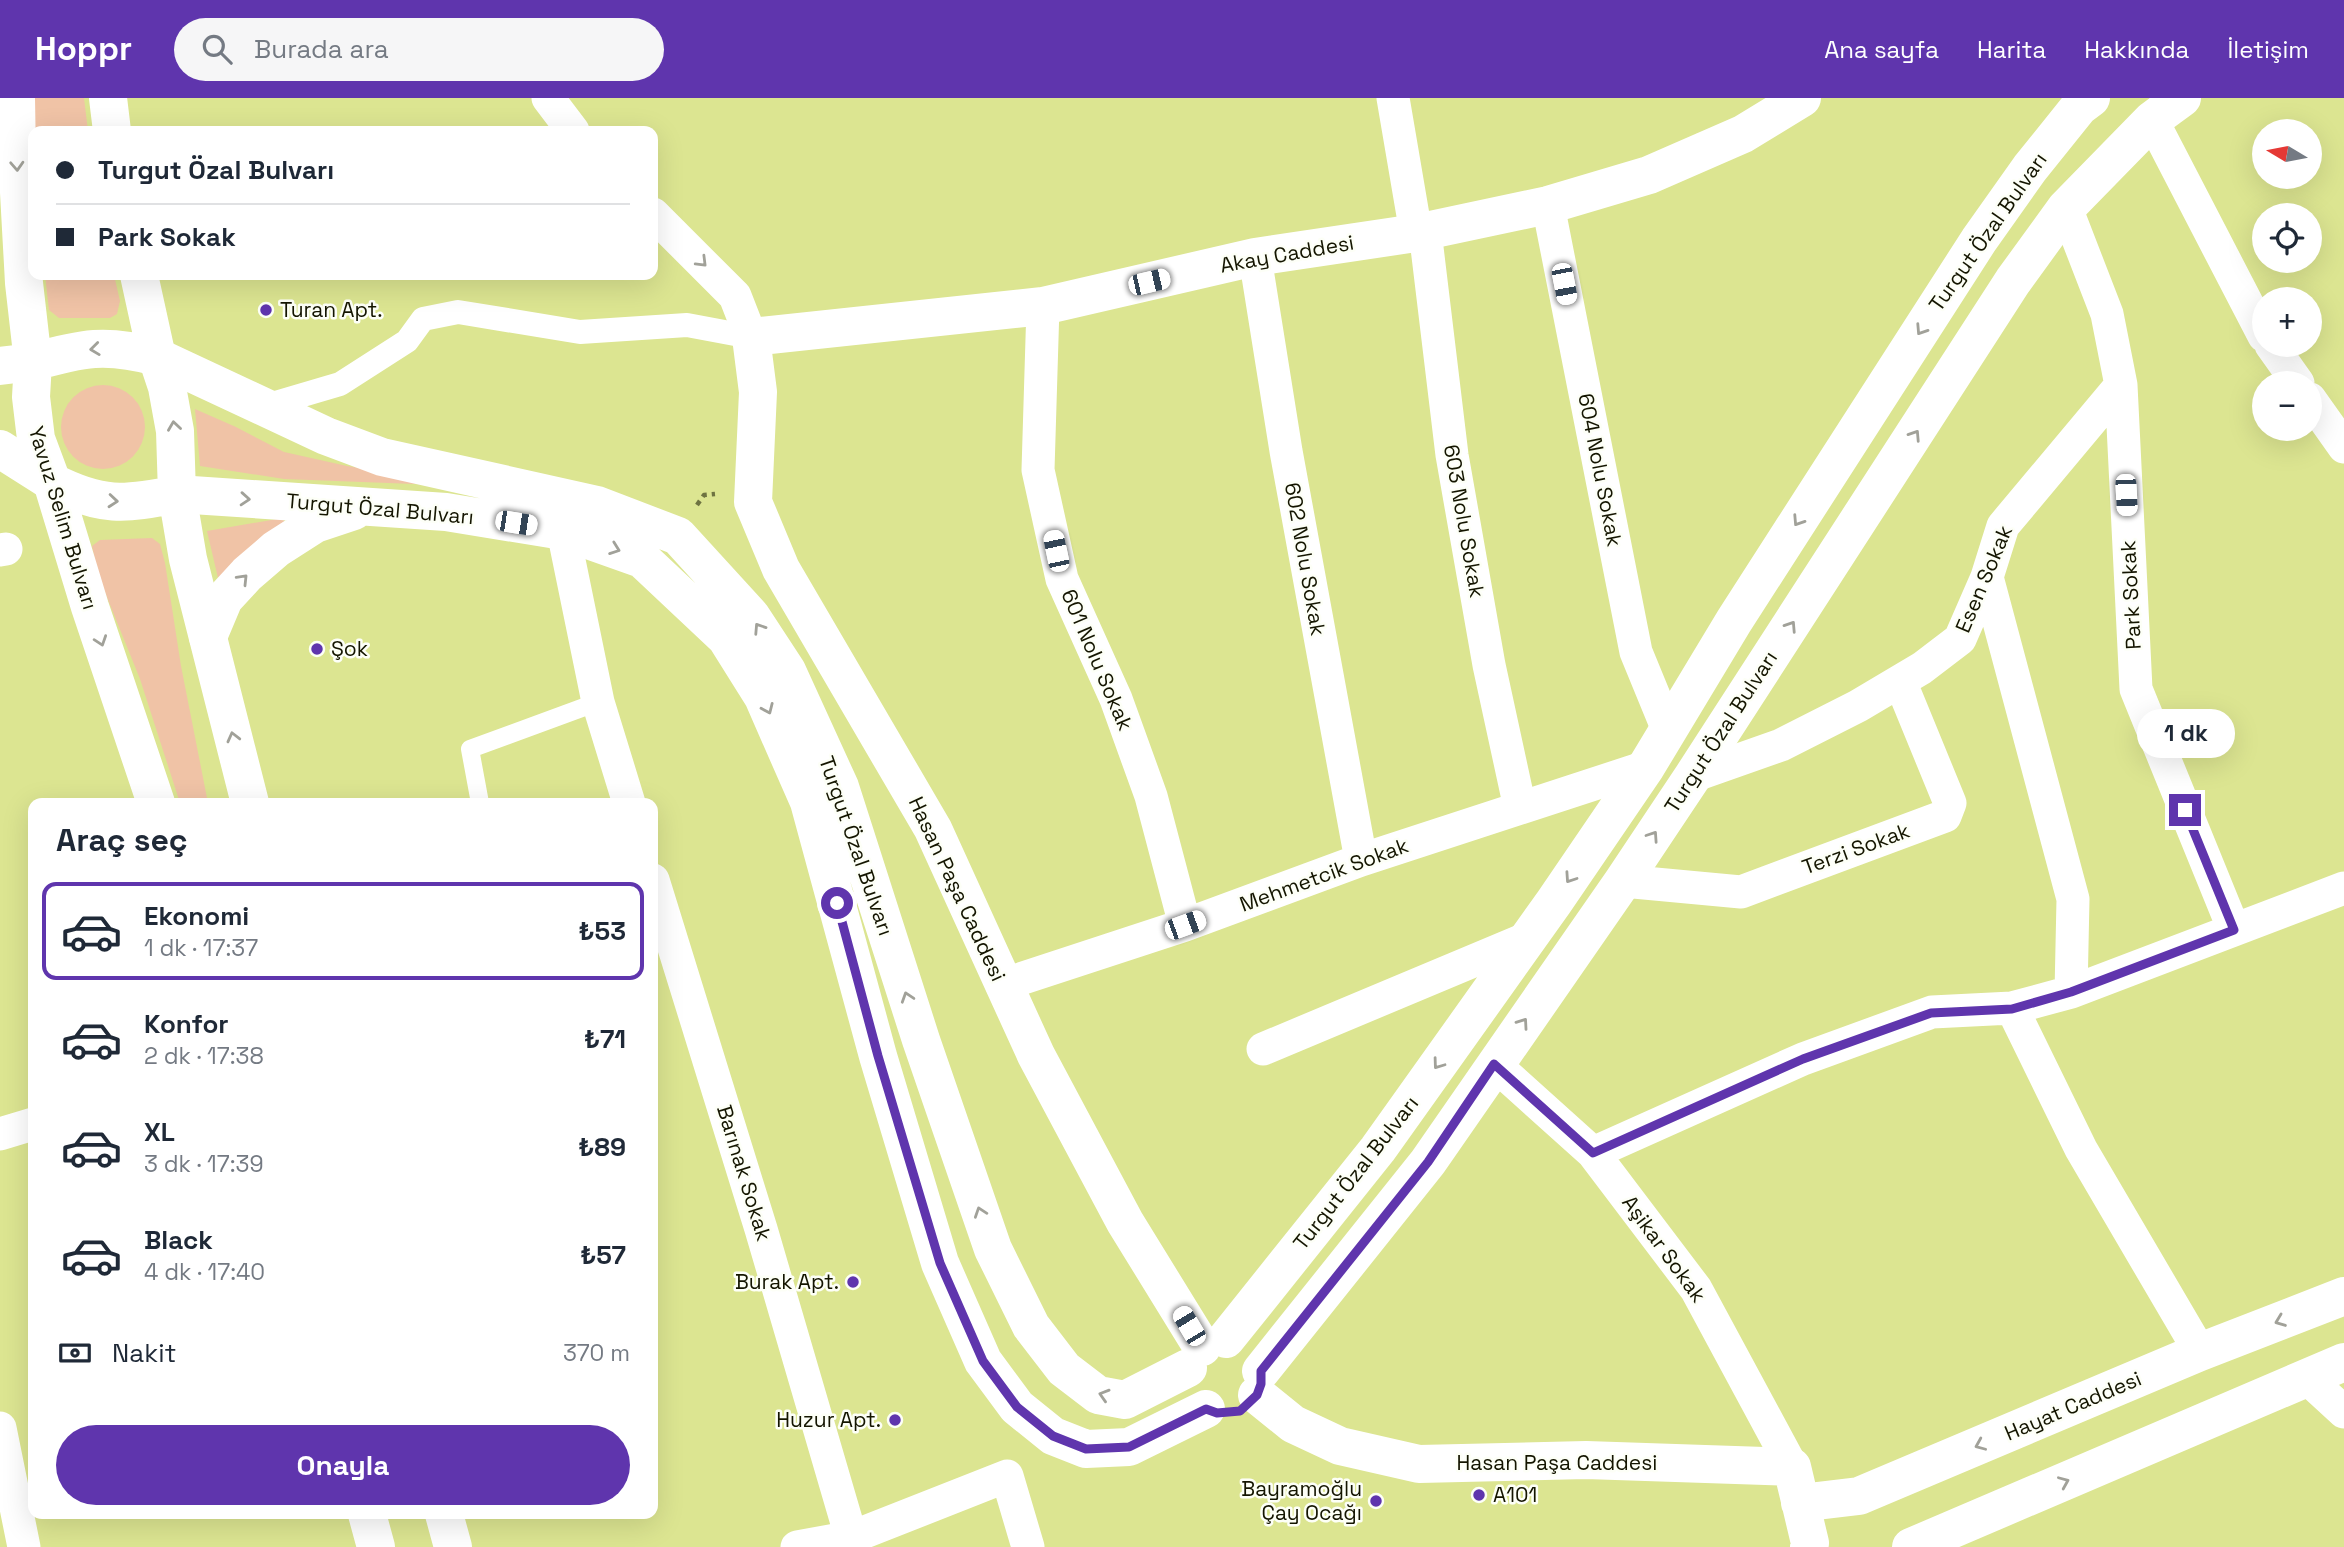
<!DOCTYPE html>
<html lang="tr">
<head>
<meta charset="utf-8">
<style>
  :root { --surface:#fff; --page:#f6f6f7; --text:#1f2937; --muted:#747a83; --line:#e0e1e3; --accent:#5f35ad }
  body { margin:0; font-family:"Space Grotesk",sans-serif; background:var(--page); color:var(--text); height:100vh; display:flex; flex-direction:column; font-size:26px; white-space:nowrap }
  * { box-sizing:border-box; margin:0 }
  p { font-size:23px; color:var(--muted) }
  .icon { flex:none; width:38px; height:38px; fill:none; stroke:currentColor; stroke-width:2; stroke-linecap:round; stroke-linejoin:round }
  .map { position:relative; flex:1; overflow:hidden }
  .sheet { position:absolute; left:28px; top:700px; width:630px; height:721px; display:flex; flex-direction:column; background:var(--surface); border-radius:14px; box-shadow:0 7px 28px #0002 }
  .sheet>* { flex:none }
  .hud { position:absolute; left:28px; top:28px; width:630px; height:154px; border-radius:14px; box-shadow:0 7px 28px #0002; display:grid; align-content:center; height:154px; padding:0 28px; background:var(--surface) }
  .needle { width:46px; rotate:280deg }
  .controls { position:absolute; left:2252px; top:21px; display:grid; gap:14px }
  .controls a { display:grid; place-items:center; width:70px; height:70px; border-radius:50%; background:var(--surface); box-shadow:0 7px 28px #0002; font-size:35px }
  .end { position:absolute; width:32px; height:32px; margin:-16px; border:9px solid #5f35ad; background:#fff; box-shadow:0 0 0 4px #fff }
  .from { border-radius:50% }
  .bubble { position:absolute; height:49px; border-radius:24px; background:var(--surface); box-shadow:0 7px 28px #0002; font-size:23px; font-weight:700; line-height:49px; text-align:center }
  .car { position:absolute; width:21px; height:42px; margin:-21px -10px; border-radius:9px; box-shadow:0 0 5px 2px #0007; background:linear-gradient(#fff 24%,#345 0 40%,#fff 0 76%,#345 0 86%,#fff 0) }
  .hud b { display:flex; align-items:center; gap:24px; height:66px; font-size:26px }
  .hud b+b { border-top:2px solid var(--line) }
  .hud i { width:18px; height:18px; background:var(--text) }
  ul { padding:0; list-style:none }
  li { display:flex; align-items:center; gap:21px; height:98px; margin:0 14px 10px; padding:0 14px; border:4px solid transparent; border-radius:14px }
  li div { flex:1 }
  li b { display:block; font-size:26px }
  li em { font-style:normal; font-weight:700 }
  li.on { border-color:var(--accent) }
  li>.icon { width:63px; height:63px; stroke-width:1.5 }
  h2 { padding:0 28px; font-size:32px; line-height:84px }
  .pay { display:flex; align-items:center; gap:18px; height:77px; padding:0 28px; font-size:26px }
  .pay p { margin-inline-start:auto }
  .action { display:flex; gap:14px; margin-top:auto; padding:14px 28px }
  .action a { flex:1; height:80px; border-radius:42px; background:var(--accent); color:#fff; font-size:28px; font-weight:700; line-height:80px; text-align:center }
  header { display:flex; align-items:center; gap:42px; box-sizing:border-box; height:98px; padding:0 35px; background:var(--accent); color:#fff }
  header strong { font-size:33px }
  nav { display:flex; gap:38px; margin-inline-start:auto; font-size:24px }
  .search { width:490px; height:63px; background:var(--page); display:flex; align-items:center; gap:18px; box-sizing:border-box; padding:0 24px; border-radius:38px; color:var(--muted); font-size:26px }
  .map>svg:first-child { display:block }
  .green { fill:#f0c3a6 }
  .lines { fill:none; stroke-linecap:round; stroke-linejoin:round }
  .path { stroke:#6e7341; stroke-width:4.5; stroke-dasharray:5 5; stroke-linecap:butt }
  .service { stroke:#fff; stroke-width:18 }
  .pedestrian { stroke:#fff; stroke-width:24 }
  .minor { stroke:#fff; stroke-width:33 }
  .tertiary { stroke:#fff; stroke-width:38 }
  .secondary { stroke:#fff; stroke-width:38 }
  .oneway { stroke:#a1a199 }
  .route { stroke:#5f35ad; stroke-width:9 }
  .poi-dot { fill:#5f35ad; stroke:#fdfff7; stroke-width:2.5 }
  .labels { text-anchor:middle; stroke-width:5; stroke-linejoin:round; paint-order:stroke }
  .street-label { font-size:21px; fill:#141500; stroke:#fdfff7 }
  .poi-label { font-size:21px; fill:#141500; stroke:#fdfff7; text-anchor:start }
</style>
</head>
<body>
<header>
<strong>Hoppr</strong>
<div class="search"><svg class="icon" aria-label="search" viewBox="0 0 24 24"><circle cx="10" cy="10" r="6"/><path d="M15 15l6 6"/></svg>Burada ara</div>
<nav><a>Ana sayfa</a><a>Harita</a><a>Hakkında</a><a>İletişim</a></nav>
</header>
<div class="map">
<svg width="2344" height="1449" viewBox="0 0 2344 1449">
  <rect width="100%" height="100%" fill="#dce591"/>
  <path class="green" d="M33,0H84L88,33H34Z
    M45,177H114L120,203L117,216L110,220H59L49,212Z
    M61 329a42 42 0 1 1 84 0a42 42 0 1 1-84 0Z
    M195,311L236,329L284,354L347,368L441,383L440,387L284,381L200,368Z
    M283,420L286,432L218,480L207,433Z
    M152,440L160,446L165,465L181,568L208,705H180L140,581L98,477L92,448L100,442Z"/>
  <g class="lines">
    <path class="path" d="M697,407L704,397L715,396"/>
    <path class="service" d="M480,705L470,651L598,604"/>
    <path class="pedestrian" d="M262,309L340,286L407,243L423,221L458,214L580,234L687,227L751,239"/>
    <path class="minor" d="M548,0L573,33
      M1393,0L1416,135
      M2152,22L2264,238
      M1548,107L1636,554L1668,632
      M2066,110L2107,216L2121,287L2136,591L2234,832
      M653,116L735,198L751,239
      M1425,133L1452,357L1489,567L1520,710
      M1255,159L1286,353L1361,762
      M1043,208L1038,372L1062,481L1116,601L1151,698L1185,827
      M2271,247L2298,285
      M2310,301L2344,349
      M565,412L563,433L598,604L629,705
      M0,452L6,451
      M1987,479L2073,801L2071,894
      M1693,678L1781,647L1858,608L1922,570L1960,541L1987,479L2003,428L2121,287
      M653,782L761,1131L854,1449
      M1623,783L1741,794L1945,718L1950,705L1900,583
      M1002,887L1185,827L1361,762L1646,669
      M2012,910L2081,1051L2200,1254
      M1263,951L1528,840
      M1494,966L1593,1055L1696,1191L1792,1369
      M0,1036L33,1026
      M1593,1055L1803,961L1932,914L2012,910L2071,894L2344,790
      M2307,1280L2344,1314
      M0,1330L24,1449
      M797,1449L852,1439L1007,1378L1028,1449"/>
    <path class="tertiary" d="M157,259L326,338L382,359L597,407L678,438L751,518L787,573L840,689L921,942L993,1151L1031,1228L1064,1271L1098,1297L1125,1302L1188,1270
      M0,268L33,264
      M0,351L52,384
      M177,396L446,414L563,433L642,461L726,540L763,599L809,704L878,958L940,1165L983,1263L1017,1309L1053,1338L1086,1351L1129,1349L1206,1311
      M208,539L224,501L247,476L276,451L315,426L354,413
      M1226,1241L1378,1051L1554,804L1646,669L1734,523L1979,142L2030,70L2079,9L2091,0
      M1202,1249L1125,1124L1036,957L933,731L781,471L753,404L758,294L751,239L1043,208L1255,159L1416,135L1548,107L1649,77L1743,36L1802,0
      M1261,1273L1428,1064L1623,783L1693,678L2013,183L2066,110L2152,22L2182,0
      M1257,1297L1293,1326L1340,1348L1419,1366L1586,1362L1792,1369L1810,1445L1809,1449
      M1800,1405L1859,1398L2200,1254L2344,1198
      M1911,1449L2344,1264"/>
    <path class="secondary" d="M16,0L17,58L24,185L33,264L31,299L36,341L52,384L90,509L156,705
      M108,0L112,33
      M139,177L157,259L167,289L175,333L177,396L188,461L250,705
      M33,264C82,250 106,245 157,259
      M52,384C101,409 124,407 177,396
      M367,1416L376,1449
      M444,1416L453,1449"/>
  </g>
  <defs><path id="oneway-chevron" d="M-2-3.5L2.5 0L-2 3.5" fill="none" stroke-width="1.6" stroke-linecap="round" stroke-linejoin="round" transform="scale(1.75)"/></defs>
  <g class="oneway">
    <use href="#oneway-chevron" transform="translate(17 68) rotate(87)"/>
    <use href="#oneway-chevron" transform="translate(702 164) rotate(45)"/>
    <use href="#oneway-chevron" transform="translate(1921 232) rotate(123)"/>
    <use href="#oneway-chevron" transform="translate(95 251) rotate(173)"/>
    <use href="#oneway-chevron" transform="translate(174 328) rotate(-98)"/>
    <use href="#oneway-chevron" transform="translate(1915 337) rotate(-57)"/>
    <use href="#oneway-chevron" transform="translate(245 401) rotate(4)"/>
    <use href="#oneway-chevron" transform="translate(113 403) rotate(5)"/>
    <use href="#oneway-chevron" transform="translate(1798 423) rotate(123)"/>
    <use href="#oneway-chevron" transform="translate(615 451) rotate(20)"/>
    <use href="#oneway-chevron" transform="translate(243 481) rotate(-46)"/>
    <use href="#oneway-chevron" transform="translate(1791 528) rotate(-57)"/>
    <use href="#oneway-chevron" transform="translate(759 530) rotate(-123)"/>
    <use href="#oneway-chevron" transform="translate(101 543) rotate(71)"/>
    <use href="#oneway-chevron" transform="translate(768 611) rotate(66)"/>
    <use href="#oneway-chevron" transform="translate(233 639) rotate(-104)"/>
    <use href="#oneway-chevron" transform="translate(1653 738) rotate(-56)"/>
    <use href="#oneway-chevron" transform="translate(1570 780) rotate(124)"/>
    <use href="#oneway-chevron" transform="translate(907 899) rotate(-108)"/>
    <use href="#oneway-chevron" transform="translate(1523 925) rotate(-55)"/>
    <use href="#oneway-chevron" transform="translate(1438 966) rotate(126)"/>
    <use href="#oneway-chevron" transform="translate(980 1114) rotate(-109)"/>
    <use href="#oneway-chevron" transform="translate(2280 1223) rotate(159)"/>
    <use href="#oneway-chevron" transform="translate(1104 1297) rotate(-163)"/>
    <use href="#oneway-chevron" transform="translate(1980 1347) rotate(157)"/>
    <use href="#oneway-chevron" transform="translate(2064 1384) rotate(-23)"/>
  </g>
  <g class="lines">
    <path class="route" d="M837,805L878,958L940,1165L983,1263L1017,1309L1053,1338L1086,1351L1129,1349L1206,1311L1217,1315L1240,1313L1257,1297L1261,1286V1273L1428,1064L1494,966L1593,1055L1803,961L1931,915L2012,911L2071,894L2234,832L2185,712"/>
  </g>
  <g class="poi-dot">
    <circle cx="266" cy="212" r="7"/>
    <circle cx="317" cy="551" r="7"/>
    <circle cx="853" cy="1184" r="7"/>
    <circle cx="895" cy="1322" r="7"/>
    <circle cx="1479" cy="1397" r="7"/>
    <circle cx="1376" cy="1403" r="7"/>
  </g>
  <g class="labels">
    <g class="street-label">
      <text transform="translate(1988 134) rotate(-55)" y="7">Turgut Özal Bulvarı</text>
      <text transform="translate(1287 156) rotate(-10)" y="7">Akay Caddesi</text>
      <text transform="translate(1600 372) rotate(79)" y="7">604 Nolu Sokak</text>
      <text transform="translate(380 411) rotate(5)" y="7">Turgut Özal Bulvarı</text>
      <text transform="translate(63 420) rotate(73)" y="7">Yavuz Selim Bulvarı</text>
      <text transform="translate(1464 423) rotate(80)" y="7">603 Nolu Sokak</text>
      <text transform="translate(1305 461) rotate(80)" y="7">602 Nolu Sokak</text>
      <text transform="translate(1984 481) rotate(-67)" y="7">Esen Sokak</text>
      <text transform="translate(2131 497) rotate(-93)" y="7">Park Sokak</text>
      <text transform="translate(1097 562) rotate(67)" y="7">601 Nolu Sokak</text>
      <text transform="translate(1721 634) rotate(-57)" y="7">Turgut Özal Bulvarı</text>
      <text transform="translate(856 748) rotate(71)" y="7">Turgut Özal Bulvarı</text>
      <text transform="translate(1856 751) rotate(-20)" y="7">Terzi Sokak</text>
      <text transform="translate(1324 777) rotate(-20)" y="7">Mehmetcik Sokak</text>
      <text transform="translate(957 791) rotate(65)" y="7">Hasan Paşa Caddesi</text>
      <text transform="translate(744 1075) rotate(73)" y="7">Barınak Sokak</text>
      <text transform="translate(1356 1075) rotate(-52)" y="7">Turgut Özal Bulvarı</text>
      <text transform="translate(1664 1151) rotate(54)" y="7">Aşikar Sokak</text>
      <text transform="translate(2073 1308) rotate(-23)" y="7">Hayat Caddesi</text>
      <text x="1557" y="1372">Hasan Paşa Caddesi</text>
    </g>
    <g class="poi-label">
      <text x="280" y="219">Turan Apt.</text>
      <text x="331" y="558">Şok</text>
      <text x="839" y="1191" text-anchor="end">Burak Apt.</text>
      <text x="881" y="1329" text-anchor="end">Huzur Apt.</text>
      <text x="1362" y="1398" text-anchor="end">Bayramoğlu<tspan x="1362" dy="24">Çay Ocağı</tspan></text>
      <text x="1493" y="1404">A101</text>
    </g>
  </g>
</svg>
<div class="controls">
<a><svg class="needle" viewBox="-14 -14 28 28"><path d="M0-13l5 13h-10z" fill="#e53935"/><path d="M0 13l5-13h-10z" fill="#747a83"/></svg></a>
<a><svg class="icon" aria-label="locate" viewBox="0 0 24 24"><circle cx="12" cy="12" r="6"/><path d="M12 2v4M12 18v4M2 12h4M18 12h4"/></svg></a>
<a>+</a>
<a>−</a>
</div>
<i class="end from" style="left:837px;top:805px"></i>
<i class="end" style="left:2185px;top:712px"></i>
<div class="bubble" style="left:2137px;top:611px;width:98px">1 dk</div>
<i class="car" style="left:1149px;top:184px;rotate:77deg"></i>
<i class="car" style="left:1564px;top:186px;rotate:169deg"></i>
<i class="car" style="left:2126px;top:397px;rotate:177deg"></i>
<i class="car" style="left:516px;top:425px;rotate:99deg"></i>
<i class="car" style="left:1056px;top:453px;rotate:348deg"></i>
<i class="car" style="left:1185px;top:827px;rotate:70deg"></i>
<i class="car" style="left:1189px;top:1228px;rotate:329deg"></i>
<div class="hud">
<b><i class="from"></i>Turgut Özal Bulvarı</b>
<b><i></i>Park Sokak</b>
</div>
<section class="sheet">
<h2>Araç seç</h2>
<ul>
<li class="on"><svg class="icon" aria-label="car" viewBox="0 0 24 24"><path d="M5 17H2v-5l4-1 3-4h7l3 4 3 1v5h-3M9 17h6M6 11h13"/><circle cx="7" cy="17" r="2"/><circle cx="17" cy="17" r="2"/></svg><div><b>Ekonomi</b><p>1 dk · 17:37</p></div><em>₺53</em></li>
<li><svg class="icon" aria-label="car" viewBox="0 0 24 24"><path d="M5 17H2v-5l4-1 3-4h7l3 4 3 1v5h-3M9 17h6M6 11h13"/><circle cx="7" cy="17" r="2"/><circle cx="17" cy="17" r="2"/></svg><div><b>Konfor</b><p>2 dk · 17:38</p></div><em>₺71</em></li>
<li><svg class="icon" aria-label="car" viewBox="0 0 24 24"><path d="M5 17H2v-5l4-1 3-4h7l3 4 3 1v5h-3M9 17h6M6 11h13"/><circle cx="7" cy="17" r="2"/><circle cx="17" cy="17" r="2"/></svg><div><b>XL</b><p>3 dk · 17:39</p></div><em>₺89</em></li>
<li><svg class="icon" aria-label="car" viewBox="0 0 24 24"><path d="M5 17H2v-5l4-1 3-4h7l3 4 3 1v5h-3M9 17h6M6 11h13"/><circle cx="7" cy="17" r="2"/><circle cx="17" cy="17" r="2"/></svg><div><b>Black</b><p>4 dk · 17:40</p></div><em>₺57</em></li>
</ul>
<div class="pay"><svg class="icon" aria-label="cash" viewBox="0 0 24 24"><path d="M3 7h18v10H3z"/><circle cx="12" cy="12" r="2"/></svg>Nakit<p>370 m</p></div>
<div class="action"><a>Onayla</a></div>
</section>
</div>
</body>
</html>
